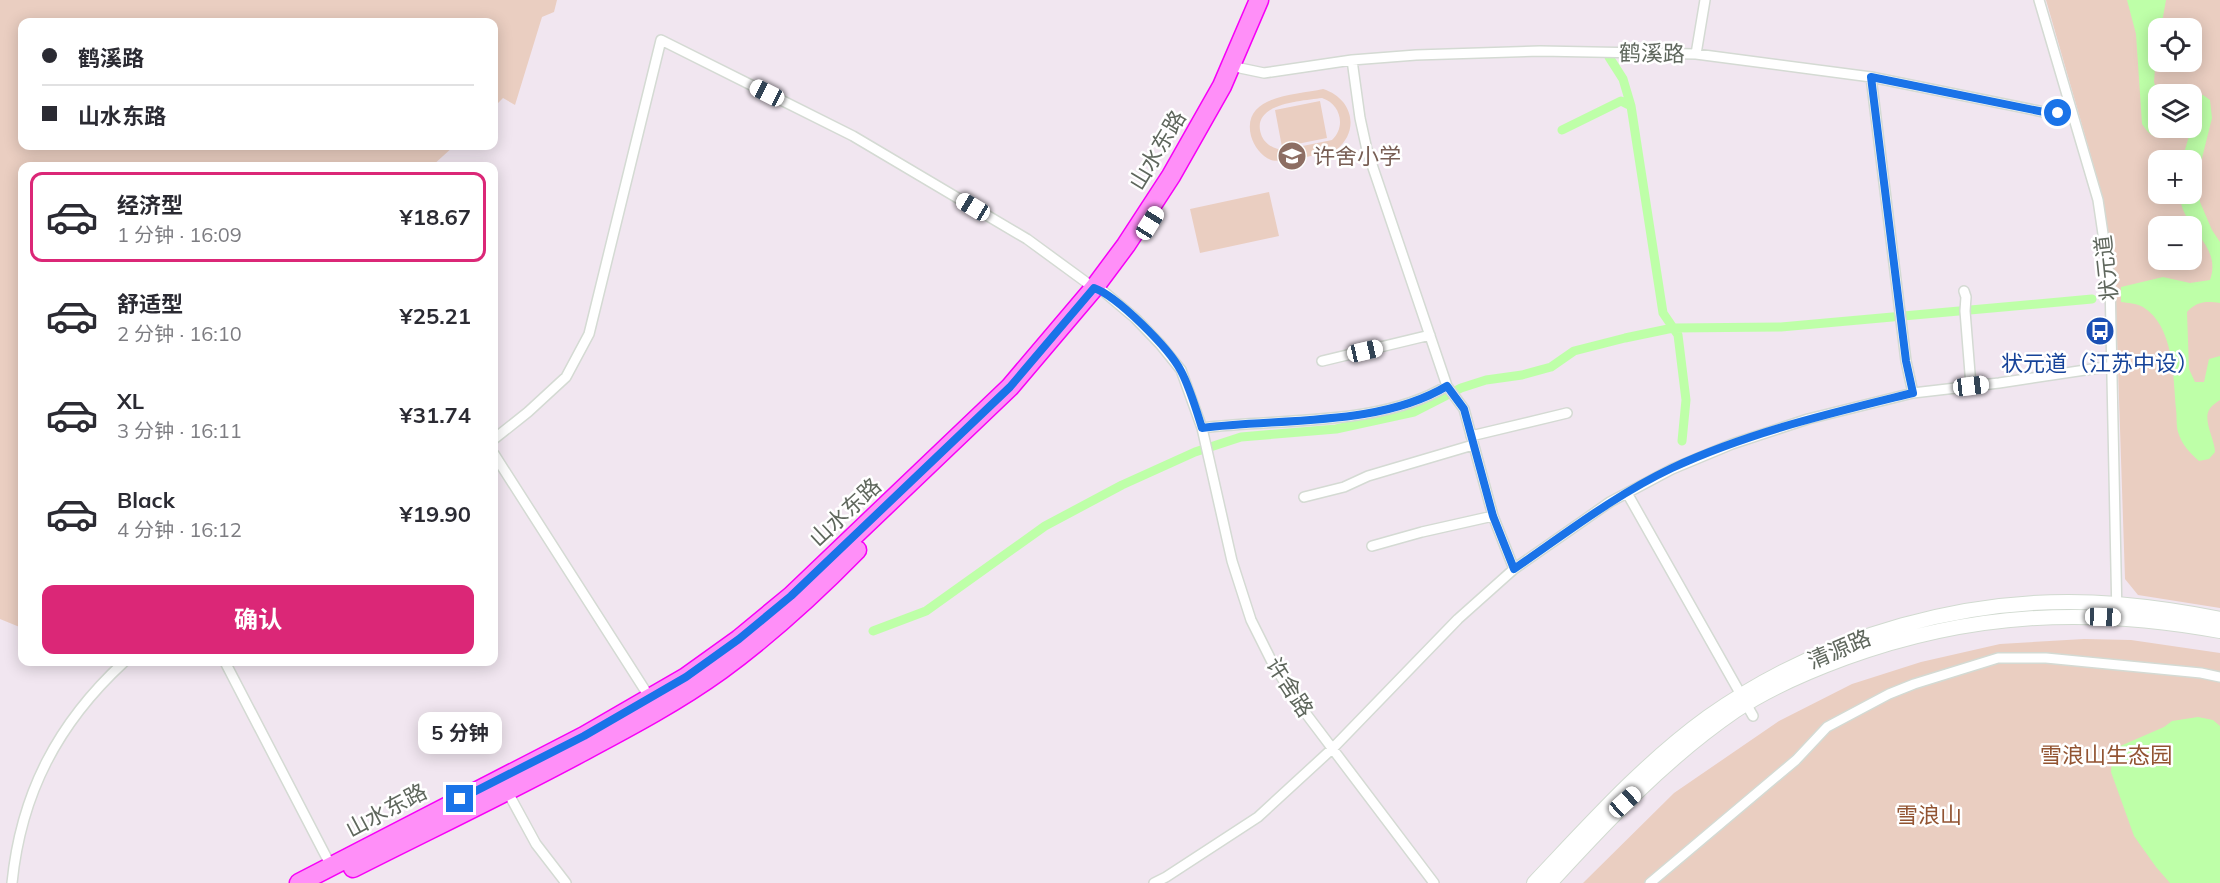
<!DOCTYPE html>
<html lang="zh">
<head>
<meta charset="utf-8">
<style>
  :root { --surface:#fff; --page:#f7f7f7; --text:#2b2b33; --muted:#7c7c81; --line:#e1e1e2; --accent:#db2777 }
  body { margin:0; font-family:Mulish,"Noto Sans SC",sans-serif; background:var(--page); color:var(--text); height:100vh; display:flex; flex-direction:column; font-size:22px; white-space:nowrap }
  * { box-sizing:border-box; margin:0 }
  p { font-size:20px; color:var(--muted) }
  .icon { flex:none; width:33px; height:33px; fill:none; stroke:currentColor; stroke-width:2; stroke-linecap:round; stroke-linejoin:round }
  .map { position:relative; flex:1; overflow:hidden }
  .panel { position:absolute; left:18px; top:162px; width:480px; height:504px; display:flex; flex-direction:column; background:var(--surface); border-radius:12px; box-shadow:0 3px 15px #0003 }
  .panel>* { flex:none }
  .hud { position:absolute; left:18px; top:18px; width:480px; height:132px; border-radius:12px; box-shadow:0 3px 15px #0003; display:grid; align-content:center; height:132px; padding:0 24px; background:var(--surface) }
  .tools { position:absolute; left:2148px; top:18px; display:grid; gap:12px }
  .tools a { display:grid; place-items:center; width:54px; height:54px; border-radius:12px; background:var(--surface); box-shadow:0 3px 15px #0003; font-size:30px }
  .end { position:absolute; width:27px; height:27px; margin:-14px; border:8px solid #1a73e8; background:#fff; box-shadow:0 0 0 3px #fff }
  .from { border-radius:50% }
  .bubble { position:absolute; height:42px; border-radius:12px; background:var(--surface); box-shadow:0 3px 15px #0003; font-size:20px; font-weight:700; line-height:42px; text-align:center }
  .car { position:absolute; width:18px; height:36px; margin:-18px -9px; border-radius:8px; box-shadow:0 0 4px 2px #0007; background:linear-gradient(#fff 24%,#345 0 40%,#fff 0 76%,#345 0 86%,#fff 0) }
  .hud b { display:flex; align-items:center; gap:21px; height:57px; font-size:22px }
  .hud b+b { border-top:2px solid var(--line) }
  .hud i { width:15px; height:15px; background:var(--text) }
  ul { padding:10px 0 0; list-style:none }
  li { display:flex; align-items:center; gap:18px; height:90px; margin:0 12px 9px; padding:0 12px; border:3px solid transparent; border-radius:12px }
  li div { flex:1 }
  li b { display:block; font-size:22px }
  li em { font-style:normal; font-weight:700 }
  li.on { border-color:var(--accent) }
  li>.icon { width:54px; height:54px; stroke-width:1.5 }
  .cta { display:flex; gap:12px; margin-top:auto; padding:12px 24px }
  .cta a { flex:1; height:69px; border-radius:12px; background:var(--accent); color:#fff; font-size:24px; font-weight:700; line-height:69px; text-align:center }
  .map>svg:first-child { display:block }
  .green { fill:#eacec1; fill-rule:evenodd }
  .water { fill:#beffa8 }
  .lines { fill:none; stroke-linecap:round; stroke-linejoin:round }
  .canal { stroke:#beffa8; stroke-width:9 }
  .street-casing { stroke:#d4dad3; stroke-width:12 }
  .secondary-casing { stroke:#d1dad0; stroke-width:16 }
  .highway-casing { stroke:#f700f7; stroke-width:21 }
  .street { stroke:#fff; stroke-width:9 }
  .secondary { stroke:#fff; stroke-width:14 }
  .highway { stroke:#ff8ff8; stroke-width:18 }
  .route { stroke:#1a73e8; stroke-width:8 }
  .labels { text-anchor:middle; stroke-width:5; stroke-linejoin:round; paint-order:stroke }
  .street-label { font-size:22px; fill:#5f675d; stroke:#fff }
  .education-label { font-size:22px; fill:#785e54; stroke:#fff; text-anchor:start }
  .transit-label { font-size:22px; fill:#164399; stroke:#fff }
  .park-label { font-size:22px; fill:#925432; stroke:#fff }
</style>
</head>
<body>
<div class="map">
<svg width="2220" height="883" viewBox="0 0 2220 883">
  <rect width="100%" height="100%" fill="#f1e6f0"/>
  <path class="green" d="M0,0H557L554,12L542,17L515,105L503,98L494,107V22H22V146H454L432,166H22V628L0,619Z
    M2046,0H2220V608L2138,595L2125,579L2116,308L2103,198ZM2158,28H2192V62H2158ZM2158,94H2192V128H2158ZM2158,160H2192V194H2158ZM2158,226H2192V260H2158Z
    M1323,89C1352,98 1361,130 1336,150C1321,153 1285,164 1271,160C1261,156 1254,146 1251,136C1241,95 1296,95 1323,89ZM1322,98C1341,104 1346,127 1332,140L1283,150C1274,149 1264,144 1261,134C1251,103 1302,101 1322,98Z
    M1320,101L1327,138L1282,147L1275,110Z
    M1269,192L1279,236L1200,253L1190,209Z
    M2084,639L2131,640L2220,653V883H1583L1674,793L1779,721L1852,684L1921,662L2000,644Z"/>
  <path class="water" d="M2127,0H2166L2161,28H2158L2154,82L2158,95V128H2180C2163,138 2155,144 2142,124L2136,34Z
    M2203,95L2210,100L2212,118L2200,166V202L2212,230L2220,242V303C2206,301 2197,301 2187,312L2189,369L2195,382H2204L2209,359L2220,356V400C2217,402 2211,406 2209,410C2203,421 2215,440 2215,452L2209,459L2199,461C2189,452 2182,445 2178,432C2176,425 2177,416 2176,409C2173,376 2174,326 2143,307C2136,303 2128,303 2121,302V287L2163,277L2190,283L2210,280C2220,251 2196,237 2185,214C2182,209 2181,202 2179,196V194H2192V160H2182L2191,129L2185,128H2192V97Z
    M2198,717L2213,720L2220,726V883H2170L2156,867L2134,836L2111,772L2112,755L2118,747L2164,727L2172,721Z"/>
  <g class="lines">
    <path class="canal" d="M1609,57L1623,79L1631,106
      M1562,130L1621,101L1631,106L1663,313L1678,335L1686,400L1682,441
      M873,631L926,611L1045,526L1122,485L1195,452L1241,437L1336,429L1414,412L1461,388L1486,380L1522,375L1551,367L1574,351L1625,338L1673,328L1781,327L2092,299"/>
    <g class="street-casing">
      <path id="street" d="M2039,0L2098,200L2110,281L2117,617
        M1696,54L1705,0
        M1352,60L1360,118L1367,150L1447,386L1464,409L1493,516L1514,569
        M1232,62L1240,68L1264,73L1352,60L1416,55L1540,51L1696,54L1871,77L2044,112L2071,114
        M1871,77L1906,361L1913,393
        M1964,291L1966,297L1965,311L1971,386
        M1322,361L1430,335
        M1202,428C1279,418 1379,427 1447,386
        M1471,436L1567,413
        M494,439L528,412L566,377L589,334L661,40L853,136L1027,239L1094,288L1103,291L1135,318L1160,344L1181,370L1202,428L1232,561L1251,620L1274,666L1304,711L1434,883
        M494,454L650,698
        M1627,493L1753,716
        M1304,497L1344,487L1368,476L1473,445
        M1372,546L1422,532L1493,516
        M225,662L331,866
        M506,789L536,844L566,883
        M12,883C21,793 58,723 124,662
        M1154,883L1166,877L1258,817L1333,748L1458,619L1514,569L1610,502L1672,469L1732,444L1808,419L1913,393L1999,383L2112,366
        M1650,883L1796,760L1827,727L1889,694L1914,684L1998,658H2046L2201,673L2220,677"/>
    </g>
    <g class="secondary-casing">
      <path id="secondary" d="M1534,883C1589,825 1643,764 1708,717C1824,635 1974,592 2117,604C2151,607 2186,612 2220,619
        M1550,883C1607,821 1665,759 1735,711C1769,688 1807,672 1845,658C1971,612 2089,607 2220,631"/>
    </g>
    <g class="highway-casing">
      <path id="highway" d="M353,868C430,829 508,792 584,751C631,726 678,701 721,670C770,634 814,594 857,550
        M299,883L584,736L686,677L739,639L791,596L1010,387L1094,288L1126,245L1171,176L1222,86L1259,0"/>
    </g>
    <use href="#street" class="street"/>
    <use href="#secondary" class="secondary"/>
    <use href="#highway" class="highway"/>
  </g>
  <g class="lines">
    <path class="route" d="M460,799L584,736L686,677L739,639L791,596L1010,387L1094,288C1117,296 1169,348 1181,371C1190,388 1196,409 1202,428C1279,418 1379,427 1447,386L1464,409L1493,516L1514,569C1565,534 1615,495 1672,468C1749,432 1832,413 1913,393L1906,361L1871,77L2044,112L2058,113"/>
  </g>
  <defs>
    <g id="school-disc" transform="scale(1.5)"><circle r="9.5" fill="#8d6e63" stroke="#fff"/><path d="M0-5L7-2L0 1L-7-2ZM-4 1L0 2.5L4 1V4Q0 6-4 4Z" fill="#fff"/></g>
    <g id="bus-disc" transform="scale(1.5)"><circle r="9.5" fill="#1a4fb4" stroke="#fff"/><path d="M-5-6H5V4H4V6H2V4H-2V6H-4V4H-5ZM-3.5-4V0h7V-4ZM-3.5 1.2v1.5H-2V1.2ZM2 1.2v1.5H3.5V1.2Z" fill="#fff"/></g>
  </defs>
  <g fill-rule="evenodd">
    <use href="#school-disc" x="1292" y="156"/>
    <use href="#bus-disc" x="2100" y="331"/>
  </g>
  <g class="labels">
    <g class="street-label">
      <text transform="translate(1652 53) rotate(1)" y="8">鹤溪路</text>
      <text transform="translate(1157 150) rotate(-59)" y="8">山水东路</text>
      <text transform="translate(2106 268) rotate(-96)" y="8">状元道</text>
      <text transform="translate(845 512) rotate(-43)" y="8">山水东路</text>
      <text transform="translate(1839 649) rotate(-23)" y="8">清源路</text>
      <text transform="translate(1290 687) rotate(57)" y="8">许舍路</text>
      <text transform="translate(386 810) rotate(-28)" y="8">山水东路</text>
    </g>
    <g class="education-label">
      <text x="1313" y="164">许舍小学</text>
    </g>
    <g class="transit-label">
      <text x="2100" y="371">状元道（江苏中设）</text>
    </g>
    <g class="park-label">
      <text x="2106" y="763">雪浪山生态园</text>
      <text x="1929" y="823">雪浪山</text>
    </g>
  </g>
</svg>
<div class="tools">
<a><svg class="icon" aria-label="locate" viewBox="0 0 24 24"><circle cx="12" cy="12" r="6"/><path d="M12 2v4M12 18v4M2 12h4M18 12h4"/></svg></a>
<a><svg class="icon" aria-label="layers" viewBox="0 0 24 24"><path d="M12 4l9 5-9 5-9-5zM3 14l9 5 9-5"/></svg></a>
<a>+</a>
<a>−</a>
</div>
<i class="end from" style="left:2058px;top:113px"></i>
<i class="end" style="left:460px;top:799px"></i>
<div class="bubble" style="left:418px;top:712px;width:84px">5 分钟</div>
<i class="car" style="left:767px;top:93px;rotate:297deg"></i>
<i class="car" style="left:973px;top:207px;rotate:301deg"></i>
<i class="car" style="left:1150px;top:223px;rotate:32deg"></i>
<i class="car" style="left:1365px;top:351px;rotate:77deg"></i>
<i class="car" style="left:1971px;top:386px;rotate:83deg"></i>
<i class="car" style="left:2103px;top:617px;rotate:92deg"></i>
<i class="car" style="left:1625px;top:802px;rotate:48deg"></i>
<div class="hud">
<b><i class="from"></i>鹤溪路</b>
<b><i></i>山水东路</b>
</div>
<section class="panel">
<ul>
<li class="on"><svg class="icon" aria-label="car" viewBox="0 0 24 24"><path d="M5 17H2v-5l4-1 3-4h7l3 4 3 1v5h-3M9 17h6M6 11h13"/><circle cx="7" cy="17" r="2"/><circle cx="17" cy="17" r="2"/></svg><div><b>经济型</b><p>1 分钟 · 16:09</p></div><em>¥18.67</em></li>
<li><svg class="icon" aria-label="car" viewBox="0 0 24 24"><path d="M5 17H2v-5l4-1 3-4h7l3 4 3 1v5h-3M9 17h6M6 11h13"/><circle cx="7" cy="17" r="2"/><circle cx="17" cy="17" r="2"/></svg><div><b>舒适型</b><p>2 分钟 · 16:10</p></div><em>¥25.21</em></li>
<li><svg class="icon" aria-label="car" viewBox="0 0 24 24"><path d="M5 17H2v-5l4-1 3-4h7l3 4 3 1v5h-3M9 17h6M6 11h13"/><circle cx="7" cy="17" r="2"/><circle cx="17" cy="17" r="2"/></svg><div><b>XL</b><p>3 分钟 · 16:11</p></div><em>¥31.74</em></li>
<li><svg class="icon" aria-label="car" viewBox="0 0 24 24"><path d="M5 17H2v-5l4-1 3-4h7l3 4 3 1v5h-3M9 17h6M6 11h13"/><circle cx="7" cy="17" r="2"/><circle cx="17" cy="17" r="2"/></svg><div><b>Black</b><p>4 分钟 · 16:12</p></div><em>¥19.90</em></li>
</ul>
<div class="cta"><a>确认</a></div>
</section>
</div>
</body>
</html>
